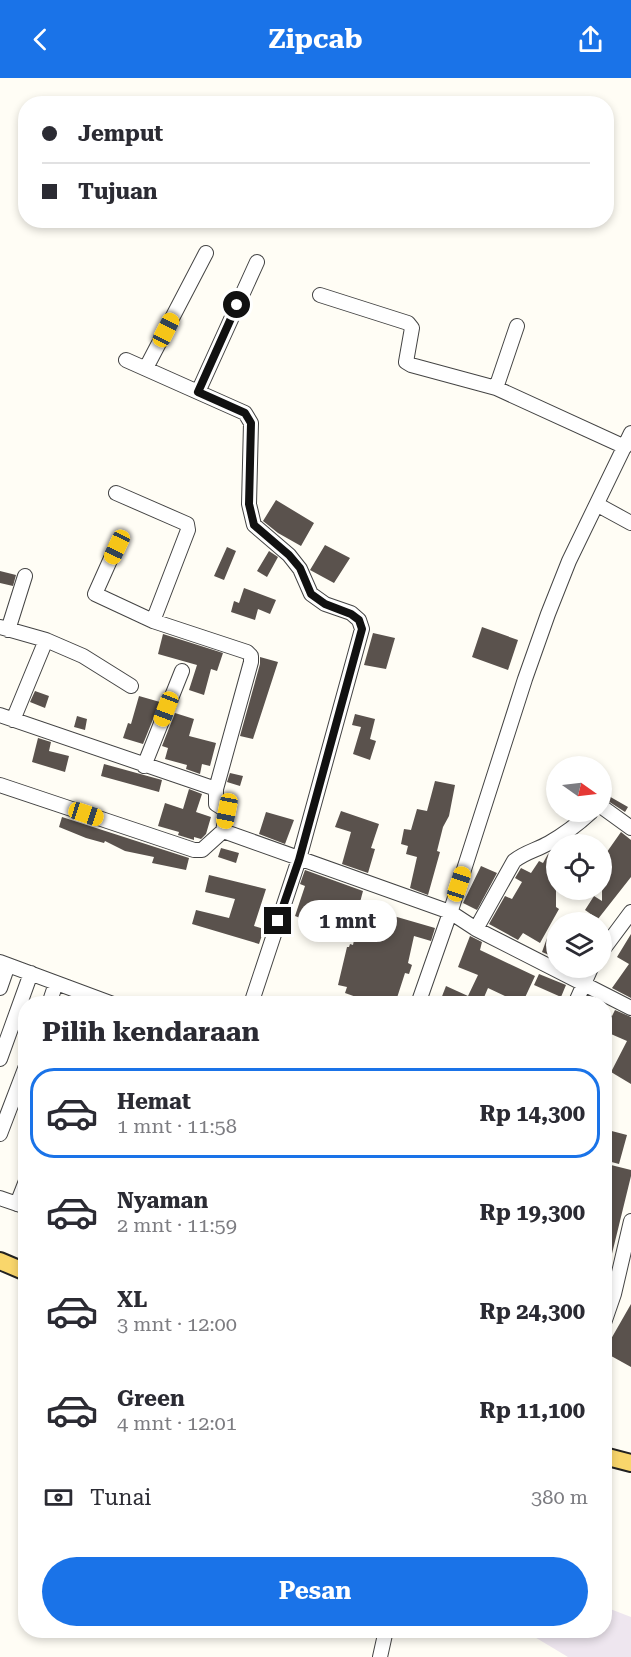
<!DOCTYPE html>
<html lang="id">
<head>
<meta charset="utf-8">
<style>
  :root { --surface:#fff; --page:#f2f2f3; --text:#2b2b33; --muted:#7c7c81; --line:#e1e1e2; --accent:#1a73e8 }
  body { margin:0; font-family:"Roboto Serif",serif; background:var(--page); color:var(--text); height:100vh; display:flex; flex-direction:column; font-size:22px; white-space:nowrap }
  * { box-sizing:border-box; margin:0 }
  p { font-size:20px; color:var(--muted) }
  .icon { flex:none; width:33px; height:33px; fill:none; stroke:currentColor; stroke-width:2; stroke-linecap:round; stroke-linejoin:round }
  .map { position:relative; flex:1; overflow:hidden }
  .details { position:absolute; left:18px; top:918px; width:594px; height:642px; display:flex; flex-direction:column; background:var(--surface); border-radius:24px; box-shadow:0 3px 9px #0003 }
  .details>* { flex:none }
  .top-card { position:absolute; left:18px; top:18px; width:596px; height:132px; border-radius:24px; box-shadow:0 3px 9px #0003; display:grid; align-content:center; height:132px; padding:0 24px; background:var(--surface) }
  .needle { width:39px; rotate:104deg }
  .buttons { position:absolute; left:546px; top:678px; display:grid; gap:12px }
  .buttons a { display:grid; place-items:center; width:66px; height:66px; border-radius:50%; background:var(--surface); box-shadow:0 3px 9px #0003; font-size:30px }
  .end { position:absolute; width:27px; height:27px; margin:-14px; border:8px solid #111; background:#fff; box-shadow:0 0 0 3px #fff }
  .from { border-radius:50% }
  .bubble { position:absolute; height:42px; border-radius:21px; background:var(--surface); box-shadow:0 3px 9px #0003; font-size:20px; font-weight:700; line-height:42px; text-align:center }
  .car { position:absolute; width:18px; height:36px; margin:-18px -9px; border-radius:8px; box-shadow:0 0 4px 2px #0007; background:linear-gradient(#f5c518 24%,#345 0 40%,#f5c518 0 76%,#345 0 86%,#f5c518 0) }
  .top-card b { display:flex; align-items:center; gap:21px; height:57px; font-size:22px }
  .top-card b+b { border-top:2px solid var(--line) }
  .top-card i { width:15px; height:15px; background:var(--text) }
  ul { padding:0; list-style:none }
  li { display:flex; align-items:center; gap:18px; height:90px; margin:0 12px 9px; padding:0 12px; border:3px solid transparent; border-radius:24px }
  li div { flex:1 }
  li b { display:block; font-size:22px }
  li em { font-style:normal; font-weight:700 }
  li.selected { border-color:var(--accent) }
  li>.icon { width:54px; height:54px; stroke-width:1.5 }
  h2 { padding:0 24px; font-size:27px; line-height:72px }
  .pay { display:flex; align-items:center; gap:15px; height:66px; padding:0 24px; font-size:22px }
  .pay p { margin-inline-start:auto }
  .action { display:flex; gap:12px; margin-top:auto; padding:12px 24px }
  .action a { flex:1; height:69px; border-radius:36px; background:var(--accent); color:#fff; font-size:24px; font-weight:700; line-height:69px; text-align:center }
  header { display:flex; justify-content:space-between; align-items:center; height:78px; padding:0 24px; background:var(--accent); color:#fff; font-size:27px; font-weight:700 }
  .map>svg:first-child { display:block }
  .industrial { fill:#eee6ef }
  .building { fill:#5a524d }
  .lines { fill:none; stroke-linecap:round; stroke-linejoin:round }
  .minor-casing { stroke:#444; stroke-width:16 }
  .major-casing { stroke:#222; stroke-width:20 }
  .minor { stroke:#fff; stroke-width:14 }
  .major { stroke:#f9d66b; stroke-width:16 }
  .route { stroke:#111; stroke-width:8 }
</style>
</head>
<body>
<header><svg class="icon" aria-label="back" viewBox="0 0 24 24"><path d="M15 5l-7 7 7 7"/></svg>Zipcab<svg class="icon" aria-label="share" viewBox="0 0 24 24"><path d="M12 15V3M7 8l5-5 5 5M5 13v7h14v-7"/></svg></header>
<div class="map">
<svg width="631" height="1579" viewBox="0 0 631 1579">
  <rect width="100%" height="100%" fill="#fffdf5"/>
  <path class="industrial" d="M605,1529L631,1539V1579H568L528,1555V1552H604Z"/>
  <path class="building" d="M276,422L314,445L301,468L278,455L263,443Z
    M325,467L350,480L334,505L310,492Z
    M227,469L236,473L224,502L214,498Z
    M269,473L278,479L267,499L257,493Z
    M0,493L16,497L13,508L0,505Z
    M244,510L276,522L270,536L258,531L255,542L231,534L234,523L239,525Z
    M482,549L518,562L508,592L472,579Z
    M373,555L395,560L386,591L364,587Z
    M163,556L223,575L217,593L211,591L204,617L189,612L197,587L158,576Z
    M260,579L278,584L253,661L240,658L260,586Z
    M35,613L49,618L45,630L30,624Z
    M139,618L160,624L143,666L123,660L128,645L131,646Z
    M175,635L194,641L189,658L216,665L210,688L202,686L200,696L186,691L187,687L165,681L168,670L162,668Z
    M355,636L375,641L370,661L376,663L370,682L353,676L361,649L352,647Z
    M77,638L87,641L85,652L74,649Z
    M38,660L51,664L49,673L69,678L65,694L32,684Z
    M104,686L162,702L159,714L101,698Z
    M230,695L243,698L240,708L227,704Z
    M435,703L455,707L449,738L443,749L437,773L440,774L428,817L410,810L417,779L406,776L408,768L401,766L404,751L411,752L417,731L427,733Z
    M189,711L202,716L196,734L211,739L206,756L201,761L194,759V762L178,757L179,754L158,748L165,725L183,731Z
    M607,717L628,729L625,734L605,721Z
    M341,733L379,746L371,770L375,771L368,795L342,786L351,754L335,749Z
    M266,734L294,742L285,766L259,756Z
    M62,739L189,780L186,792L152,785L154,779L125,773L105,763L104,765L86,760L59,749Z
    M621,754L631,762V799L598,841L585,832L594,818L602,823V781Z
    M221,770L239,775L236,785L218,779Z
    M556,771V829L559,831L540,865L523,855L518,862L489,846L505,818L512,821L522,804L515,800L521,790L531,795L539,783L543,785L548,776Z
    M481,788L497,795L477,832L463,825Z
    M305,792L363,813L359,828L435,850L431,863L414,858L408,885L412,887L409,896L405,895L395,926H378L359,920L345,915L347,909L338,907L347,869H349L350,866L353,867L358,843L324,834L318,847L295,838L305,808L300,806Z
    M209,797L266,811L254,848L264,851L259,866L192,846L196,832L229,840L235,821L205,814Z
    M631,856V920L612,910L629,886L617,879Z
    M470,858L482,864L480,872L535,898L522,926H515L505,921L507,919L488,910L482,924L484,926H439L446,908L468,918L478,897L458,889Z
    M547,860L556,864V880L542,874Z
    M539,896L566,907L561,919L534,907Z
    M615,932L631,939V1006L611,994L627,963L604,953V934L612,938Z
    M604,1051L627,1057L619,1086L604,1082Z
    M611,1087L631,1092V1098L608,1192H604V1132L609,1114L604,1113V1103L607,1104Z
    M631,1226V1289L604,1274V1259L611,1261Z"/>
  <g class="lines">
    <g class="minor-casing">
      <path id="minor" d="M320,217L408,245L412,250L406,284L411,287L496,310L625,369
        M126,282L245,335L251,345L249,426L254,447L289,477L300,491L311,516L325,526L351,535L359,542L362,551L299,781L251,926
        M146,290L206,175
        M496,310L517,248
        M198,314L257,184
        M116,415L187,446L188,452L153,543
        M598,427L631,445
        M0,549L46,562L83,578L131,608
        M8,552L25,498
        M0,637L216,711
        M13,642L46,562
        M144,688L182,593
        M0,707L194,772H202L223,753L227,733L216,726V711L251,584V578L247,574L153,543L95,516L116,469
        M602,729L631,750
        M223,753L450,834L476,851L514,783C525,774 537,772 549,765C565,756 578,746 591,734
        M476,851L631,930
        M602,873L631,834
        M0,884L113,926
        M0,910L8,887
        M49,926L56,905
        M418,926L452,829L525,601L548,536L569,483L631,355
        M575,926L591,890
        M0,981L31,895
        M0,1056L26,988
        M0,1120L26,1129
        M17,1126L26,1103
        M604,1245L614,1216L631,1143
        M380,1579L386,1552"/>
    </g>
    <g class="major-casing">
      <path id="major" d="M0,1183L26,1194
        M604,1378L631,1385"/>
    </g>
    <use href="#minor" class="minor"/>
    <use href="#major" class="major"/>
  </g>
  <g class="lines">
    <path class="route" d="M237,227L198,314L245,335L251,345L249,426L254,447L289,477L300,490L311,516L325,526L351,536L359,542L362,551L299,782L278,843"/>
  </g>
</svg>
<div class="buttons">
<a><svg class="needle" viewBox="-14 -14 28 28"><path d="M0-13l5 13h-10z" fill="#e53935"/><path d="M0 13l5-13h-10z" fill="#7c7c81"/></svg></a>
<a><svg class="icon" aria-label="locate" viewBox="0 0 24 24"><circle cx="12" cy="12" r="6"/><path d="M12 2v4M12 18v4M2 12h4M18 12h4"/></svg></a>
<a><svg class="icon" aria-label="layers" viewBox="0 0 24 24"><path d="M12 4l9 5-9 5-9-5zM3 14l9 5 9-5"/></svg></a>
</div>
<i class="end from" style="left:237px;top:227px"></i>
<i class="end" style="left:278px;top:843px"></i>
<div class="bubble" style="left:298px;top:822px;width:99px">1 mnt</div>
<i class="car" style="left:166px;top:252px;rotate:27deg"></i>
<i class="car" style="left:117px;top:469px;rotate:205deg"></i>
<i class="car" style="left:166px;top:631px;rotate:201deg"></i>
<i class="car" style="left:227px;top:733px;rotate:191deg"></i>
<i class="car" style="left:86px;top:736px;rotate:108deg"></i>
<i class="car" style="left:459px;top:806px;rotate:18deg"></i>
<div class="top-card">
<b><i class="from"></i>Jemput</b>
<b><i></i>Tujuan</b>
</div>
<section class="details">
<h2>Pilih kendaraan</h2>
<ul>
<li class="selected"><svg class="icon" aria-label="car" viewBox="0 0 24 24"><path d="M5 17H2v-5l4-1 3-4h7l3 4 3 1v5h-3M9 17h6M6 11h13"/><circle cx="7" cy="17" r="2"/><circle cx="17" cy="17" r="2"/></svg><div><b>Hemat</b><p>1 mnt · 11:58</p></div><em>Rp 14,300</em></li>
<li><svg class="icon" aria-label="car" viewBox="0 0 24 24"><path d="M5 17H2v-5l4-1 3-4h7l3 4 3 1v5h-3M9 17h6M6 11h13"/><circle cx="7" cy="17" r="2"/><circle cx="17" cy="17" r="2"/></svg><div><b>Nyaman</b><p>2 mnt · 11:59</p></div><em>Rp 19,300</em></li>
<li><svg class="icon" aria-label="car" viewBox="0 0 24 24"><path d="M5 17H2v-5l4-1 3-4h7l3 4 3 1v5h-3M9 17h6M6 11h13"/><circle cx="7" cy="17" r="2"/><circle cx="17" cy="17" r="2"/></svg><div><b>XL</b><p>3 mnt · 12:00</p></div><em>Rp 24,300</em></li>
<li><svg class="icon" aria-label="car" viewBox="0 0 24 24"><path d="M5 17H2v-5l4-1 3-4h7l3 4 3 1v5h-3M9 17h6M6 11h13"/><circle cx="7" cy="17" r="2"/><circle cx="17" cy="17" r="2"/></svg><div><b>Green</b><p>4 mnt · 12:01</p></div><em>Rp 11,100</em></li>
</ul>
<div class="pay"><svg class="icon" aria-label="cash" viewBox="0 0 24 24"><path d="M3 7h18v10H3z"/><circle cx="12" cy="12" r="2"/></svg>Tunai<p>380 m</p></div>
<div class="action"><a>Pesan</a></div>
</section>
</div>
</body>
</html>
